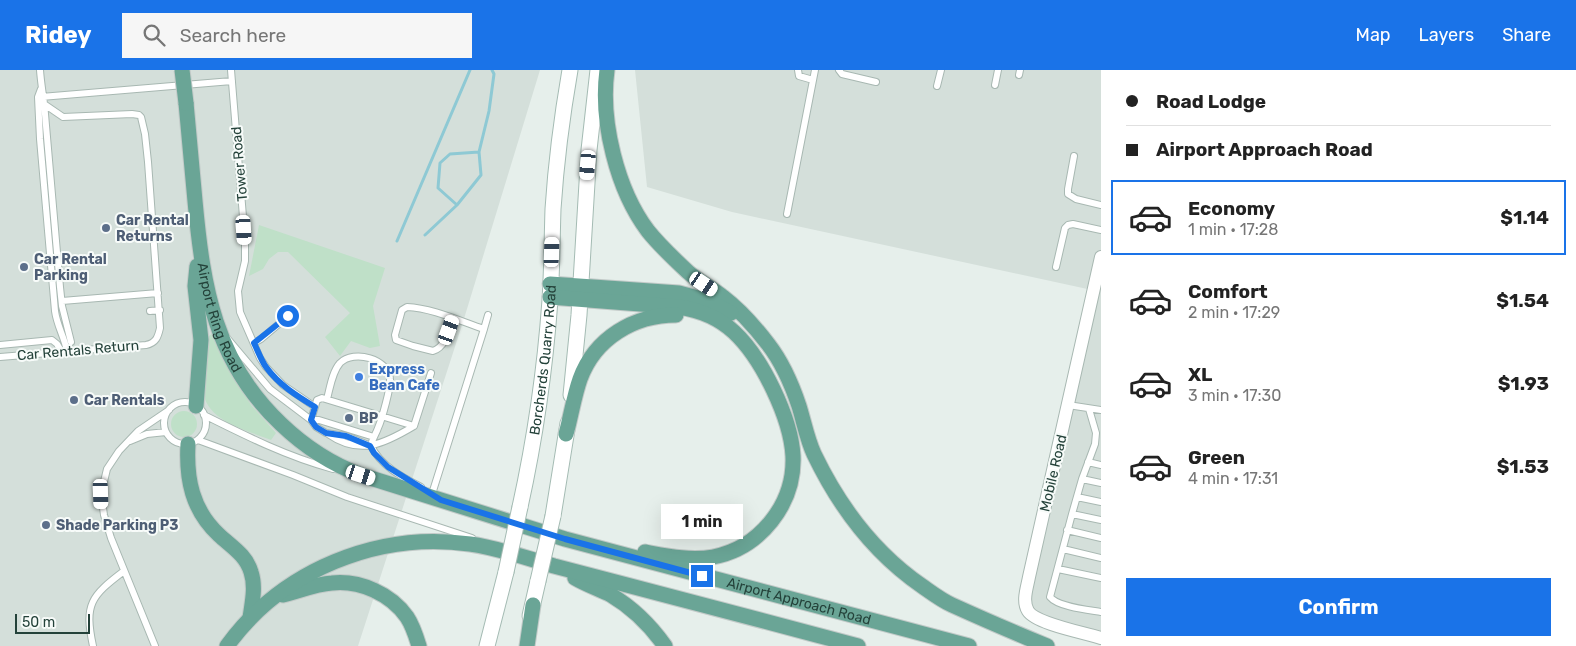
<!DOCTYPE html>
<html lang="en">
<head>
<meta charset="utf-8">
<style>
  :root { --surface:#fff; --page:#f6f6f6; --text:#222; --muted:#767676; --line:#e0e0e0; --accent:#1a73e8 }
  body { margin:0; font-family:Rubik,sans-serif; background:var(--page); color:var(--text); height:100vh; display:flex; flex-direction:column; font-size:19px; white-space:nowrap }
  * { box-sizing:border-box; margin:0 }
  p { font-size:16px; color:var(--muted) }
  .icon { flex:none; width:28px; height:28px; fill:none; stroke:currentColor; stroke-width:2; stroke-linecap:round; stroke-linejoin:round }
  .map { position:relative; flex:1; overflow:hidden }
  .drawer { display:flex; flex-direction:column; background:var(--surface); width:475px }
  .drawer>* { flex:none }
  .top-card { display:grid; align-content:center; height:110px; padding:0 25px; background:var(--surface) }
  .scale { position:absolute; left:15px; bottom:12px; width:75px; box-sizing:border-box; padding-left:5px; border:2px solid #24423a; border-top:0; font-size:14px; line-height:18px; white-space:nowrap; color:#24423a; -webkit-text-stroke:4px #f7fbf9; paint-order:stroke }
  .end { position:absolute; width:22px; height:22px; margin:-11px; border:6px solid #1a73e8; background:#fff; box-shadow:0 0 0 2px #fff }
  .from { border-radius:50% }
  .bubble { position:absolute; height:35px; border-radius:0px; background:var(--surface); box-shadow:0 5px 20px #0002; font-size:16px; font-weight:700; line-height:35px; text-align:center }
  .car { position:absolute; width:15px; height:30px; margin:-15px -8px; border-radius:6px; box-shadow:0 0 4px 1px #0007; background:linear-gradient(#fff 24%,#345 0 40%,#fff 0 76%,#345 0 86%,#fff 0) }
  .top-card b { display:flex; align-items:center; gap:18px; height:48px; font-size:19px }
  .top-card b+b { border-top:1px solid var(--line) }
  .top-card i { width:12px; height:12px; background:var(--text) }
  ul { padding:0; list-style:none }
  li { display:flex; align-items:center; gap:15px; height:75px; margin:0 10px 8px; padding:0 15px; border:2px solid transparent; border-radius:0px }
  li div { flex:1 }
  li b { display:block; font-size:19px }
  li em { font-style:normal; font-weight:700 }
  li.selected { border-color:var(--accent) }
  li>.icon { width:45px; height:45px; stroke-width:1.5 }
  .action { display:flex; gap:10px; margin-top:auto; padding:10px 25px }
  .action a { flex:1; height:58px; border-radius:0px; background:var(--accent); color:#fff; font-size:20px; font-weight:700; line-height:58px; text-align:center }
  header { display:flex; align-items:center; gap:30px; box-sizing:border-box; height:70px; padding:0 25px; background:var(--accent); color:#fff }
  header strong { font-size:24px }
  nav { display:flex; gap:28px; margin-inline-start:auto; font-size:18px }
  .search { width:350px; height:45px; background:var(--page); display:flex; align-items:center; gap:12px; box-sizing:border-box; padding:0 18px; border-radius:0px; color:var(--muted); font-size:19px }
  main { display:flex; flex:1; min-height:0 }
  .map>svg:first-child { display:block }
  .built { fill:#d4dfda }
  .green { fill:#bfe0c8 }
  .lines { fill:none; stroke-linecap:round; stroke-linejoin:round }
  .stream { stroke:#8ec9d4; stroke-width:3 }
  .service-casing { stroke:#a8b8b2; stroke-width:8 }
  .minor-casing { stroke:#a8b8b2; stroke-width:14 }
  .secondary-casing { stroke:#a4bbb3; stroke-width:17 }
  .primary-casing { stroke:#c2cac8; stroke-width:17 }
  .service { stroke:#fff; stroke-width:6 }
  .minor { stroke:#fff; stroke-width:12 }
  .secondary { stroke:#fff; stroke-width:15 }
  .primary { stroke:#6aa596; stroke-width:15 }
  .secondary-bridge-casing { stroke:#a4bbb3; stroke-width:17; stroke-linecap:butt }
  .primary-bridge-casing { stroke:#c2cac8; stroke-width:17; stroke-linecap:butt }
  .secondary-bridge { stroke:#fff; stroke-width:15 }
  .primary-bridge { stroke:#6aa596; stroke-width:15 }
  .route { stroke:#1a73e8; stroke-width:6 }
  .service-dot { fill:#5c6f8a; stroke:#f7fbf9; stroke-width:2 }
  .shop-dot { fill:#3f7fe0; stroke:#f7fbf9; stroke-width:2 }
  .labels { text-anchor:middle; stroke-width:4; stroke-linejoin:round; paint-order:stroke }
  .street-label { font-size:14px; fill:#24423a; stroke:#f7fbf9 }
  .service-label { font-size:14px; font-weight:bold; fill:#4e5e75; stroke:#f7fbf9; text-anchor:start }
  .shop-label { font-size:14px; font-weight:bold; fill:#366cbe; stroke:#f7fbf9; text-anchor:start }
</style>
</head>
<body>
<header>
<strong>Ridey</strong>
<div class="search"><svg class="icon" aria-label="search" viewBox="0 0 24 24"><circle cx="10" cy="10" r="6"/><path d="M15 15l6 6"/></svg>Search here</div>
<nav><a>Map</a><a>Layers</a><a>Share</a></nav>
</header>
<main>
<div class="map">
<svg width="1101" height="576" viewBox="0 0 1101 576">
  <rect width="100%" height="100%" fill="#e6efeb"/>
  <path class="built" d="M0,0H540L463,252L358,576H0Z
    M635,0H1101V566L1040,550L1025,529L1092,220L732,142L647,117Z"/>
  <path class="green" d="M259,155L385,198L373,236L380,276L370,278L351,271L340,286L325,267L350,243L288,182H278L269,189L263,199L249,206Z
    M212,264L234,307L251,335L276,363L271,370C247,360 204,351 203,319C202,302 205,285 206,268Z
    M171 354a13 13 0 1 1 26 0a13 13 0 1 1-26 0Z"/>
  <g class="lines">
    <path class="stream" d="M457,135L438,118L440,93L450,84L479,82L489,41L494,4L492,0
      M425,165L457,135L481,105L479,82
      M397,171L470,0"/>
    <g class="service-casing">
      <path id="service" d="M40,0C41,15 44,29 45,44L60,217L62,236L71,272
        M231,0L245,171V191L238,221L240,242L260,288L266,297L283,315L315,337
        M798,0L799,6L813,10
        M839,0L842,4L876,12
        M1019,5L1020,0
        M995,15L998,0
        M937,16L941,0
        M41,19L38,27L40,69L55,241C57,256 64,266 67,281
        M41,27L232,11
        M1074,86L1068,119V124L1076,129L1101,135
        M787,144L815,0
        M1056,197L1065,158L1068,155L1073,154L1101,160
        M62,231L158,223
        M150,241L160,240
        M484,259L488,245
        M227,268L270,319L311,350L316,357L326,363L346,366L371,376
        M254,273L261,269L287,247
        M0,275L52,270L57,274L61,281
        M0,287L146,275C156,273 158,267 160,258L148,92L145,64L141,47L139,45L132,44L63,47L44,34
        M327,329C330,318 332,302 340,293C354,279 389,289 390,309C391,317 382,349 378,358C376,364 372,369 371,376C381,396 402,407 421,417
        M164 353a21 21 0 1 1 42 0a21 21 0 1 1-42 0Z
        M1068,335L1101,340
        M1089,339L1096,363L1095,374L1082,409L1072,444L1050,527C1058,537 1089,540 1101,542
        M204,345C246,366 288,387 333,399
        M311,350L317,330L322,328L414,356
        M311,350H319L374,367
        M328,364C360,386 384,374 414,356L431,303
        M198,370L293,405L347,427L472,468
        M130,371L147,364L166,362
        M1088,392L1101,395
        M1082,409L1101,413
        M432,424L484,259C460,251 432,238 407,237L402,240L395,265L396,270L413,276L433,281C446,277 449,260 453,248
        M1077,427L1101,432
        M1072,444L1101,450
        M1067,460L1101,468
        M1063,479L1101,488
        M1058,499L1101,508
        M93,576C84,534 91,526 124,501
        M155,576L111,468L104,445L101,424L107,399L119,381L138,361L169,340"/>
    </g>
    <g class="minor-casing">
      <path id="minor" d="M1101,187L1029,507C1027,518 1022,531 1028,541C1036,554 1086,563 1101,568"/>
    </g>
    <g class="secondary-casing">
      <g id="secondary">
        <path d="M571,325L579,245L589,80L598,0"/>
        <path id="s1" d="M520,437C535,369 545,300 550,230C552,200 552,170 553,139C556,93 562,46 570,0"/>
        <path d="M553,446L568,353"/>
        <path d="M530,546L538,511"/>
        <path d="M487,576L506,502"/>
      </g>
    </g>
    <g class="primary-casing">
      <g id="primary">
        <path d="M607,0C600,51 617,120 648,161C660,176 674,189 688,202C699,212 712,218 723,227C740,240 755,257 768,274C782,292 792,315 799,336C804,352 807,369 814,384C839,436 874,483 922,516C932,523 941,530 952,535C983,549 1015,563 1047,576"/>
        <path id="s2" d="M186,33C189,66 192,98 195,131C203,218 215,292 281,354C304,376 331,394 361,405L565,469L969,576"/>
        <path d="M550,214L679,223L709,231L731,243"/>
        <path d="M550,227L679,237C699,240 719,248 734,262C762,288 791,348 793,386C795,434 760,478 713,487C690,491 667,486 645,482"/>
        <path d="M196,336L201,270L195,216L197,196"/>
        <path d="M566,364C571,346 574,326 580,309C595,268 634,245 676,245"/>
        <path d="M188,374C186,409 192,440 219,465C232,477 246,485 251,502C256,517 252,533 250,548"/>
        <path d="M575,508C587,515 599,519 611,525C633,538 650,555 665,576"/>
        <path d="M283,525C299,521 316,514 332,513C360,510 391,524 407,547C413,556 416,566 419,576"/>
        <path d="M227,576C282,500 378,461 470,474C499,478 526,488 554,496C577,502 600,508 623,514C702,535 780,555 858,576"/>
        <path d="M527,576L533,535"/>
      </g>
    </g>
    <use href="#service" class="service"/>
    <use href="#minor" class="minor"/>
    <use href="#secondary" class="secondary"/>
    <use href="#primary" class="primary"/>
    <g class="secondary-bridge-casing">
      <path id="secondary-bridge" d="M506,502L520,437
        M538,511L553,446"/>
    </g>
    <g class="primary-bridge-casing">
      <path id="primary-bridge" d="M182,0L186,33"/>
    </g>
    <use href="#secondary-bridge" class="secondary-bridge"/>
    <use href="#primary-bridge" class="primary-bridge"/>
  </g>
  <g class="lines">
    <path class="route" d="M288,246L254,273C258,281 261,290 266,297C279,315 297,326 315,337L311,350L316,357L326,363L346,366L370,376L374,383L388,397L441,430L565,469L702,506"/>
  </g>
  <g class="service-dot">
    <circle cx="106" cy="158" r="5"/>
    <circle cx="24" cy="197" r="5"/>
    <circle cx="74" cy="330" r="5"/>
    <circle cx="349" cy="348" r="5"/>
    <circle cx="46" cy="455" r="5"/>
  </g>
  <circle class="shop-dot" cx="359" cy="307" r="5"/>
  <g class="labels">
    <g class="street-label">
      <text transform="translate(239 94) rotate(-95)" y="5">Tower Road</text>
      <text dy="5" stroke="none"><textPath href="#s2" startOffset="218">Airport Ring Road</textPath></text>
      <text transform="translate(78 280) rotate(-5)" y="5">Car Rentals Return</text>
      <text dy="5" stroke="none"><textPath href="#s1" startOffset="149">Borcherds Quarry Road</textPath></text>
      <text transform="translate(1053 403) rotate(-77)" y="5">Mobile Road</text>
      <text dy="5" stroke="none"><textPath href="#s2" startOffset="895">Airport Approach Road</textPath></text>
    </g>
    <g class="service-label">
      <text x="116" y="155">Car Rental<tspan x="116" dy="16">Returns</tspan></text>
      <text x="34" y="194">Car Rental<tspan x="34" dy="16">Parking</tspan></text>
      <text x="84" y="335">Car Rentals</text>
      <text x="359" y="353">BP</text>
      <text x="56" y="460">Shade Parking P3</text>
    </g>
    <g class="shop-label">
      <text x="369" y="304">Express<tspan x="369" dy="16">Bean Cafe</tspan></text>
    </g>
  </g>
</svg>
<div class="scale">50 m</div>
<i class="end from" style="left:288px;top:246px"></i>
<i class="end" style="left:702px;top:506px"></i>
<div class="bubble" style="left:661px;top:434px;width:82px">1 min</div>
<i class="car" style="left:588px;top:95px;rotate:185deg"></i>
<i class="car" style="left:244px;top:160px;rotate:176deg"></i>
<i class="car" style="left:552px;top:182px;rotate:2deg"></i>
<i class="car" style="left:704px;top:214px;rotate:124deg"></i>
<i class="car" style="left:449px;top:260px;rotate:20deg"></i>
<i class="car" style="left:361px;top:405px;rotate:108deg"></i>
<i class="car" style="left:101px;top:424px;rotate:178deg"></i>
</div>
<section class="drawer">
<div class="top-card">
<b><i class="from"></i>Road Lodge</b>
<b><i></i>Airport Approach Road</b>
</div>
<ul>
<li class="selected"><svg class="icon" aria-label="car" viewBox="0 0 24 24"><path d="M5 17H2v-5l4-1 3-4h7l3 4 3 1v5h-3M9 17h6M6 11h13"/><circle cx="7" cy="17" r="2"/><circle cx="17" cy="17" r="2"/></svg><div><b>Economy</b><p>1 min · 17:28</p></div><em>$1.14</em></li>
<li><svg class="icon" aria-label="car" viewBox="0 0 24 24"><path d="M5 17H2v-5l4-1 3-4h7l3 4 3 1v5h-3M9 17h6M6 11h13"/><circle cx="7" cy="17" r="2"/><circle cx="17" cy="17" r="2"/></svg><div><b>Comfort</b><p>2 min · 17:29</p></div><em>$1.54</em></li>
<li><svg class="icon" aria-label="car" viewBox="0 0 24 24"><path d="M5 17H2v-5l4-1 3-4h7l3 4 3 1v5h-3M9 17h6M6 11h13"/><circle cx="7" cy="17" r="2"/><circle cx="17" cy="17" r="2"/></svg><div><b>XL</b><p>3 min · 17:30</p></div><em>$1.93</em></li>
<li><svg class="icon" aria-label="car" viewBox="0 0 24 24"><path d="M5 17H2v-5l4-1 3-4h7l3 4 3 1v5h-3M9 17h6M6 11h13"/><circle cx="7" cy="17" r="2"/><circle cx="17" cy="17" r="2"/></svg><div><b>Green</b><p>4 min · 17:31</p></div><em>$1.53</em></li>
</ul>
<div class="action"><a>Confirm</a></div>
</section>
</main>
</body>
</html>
